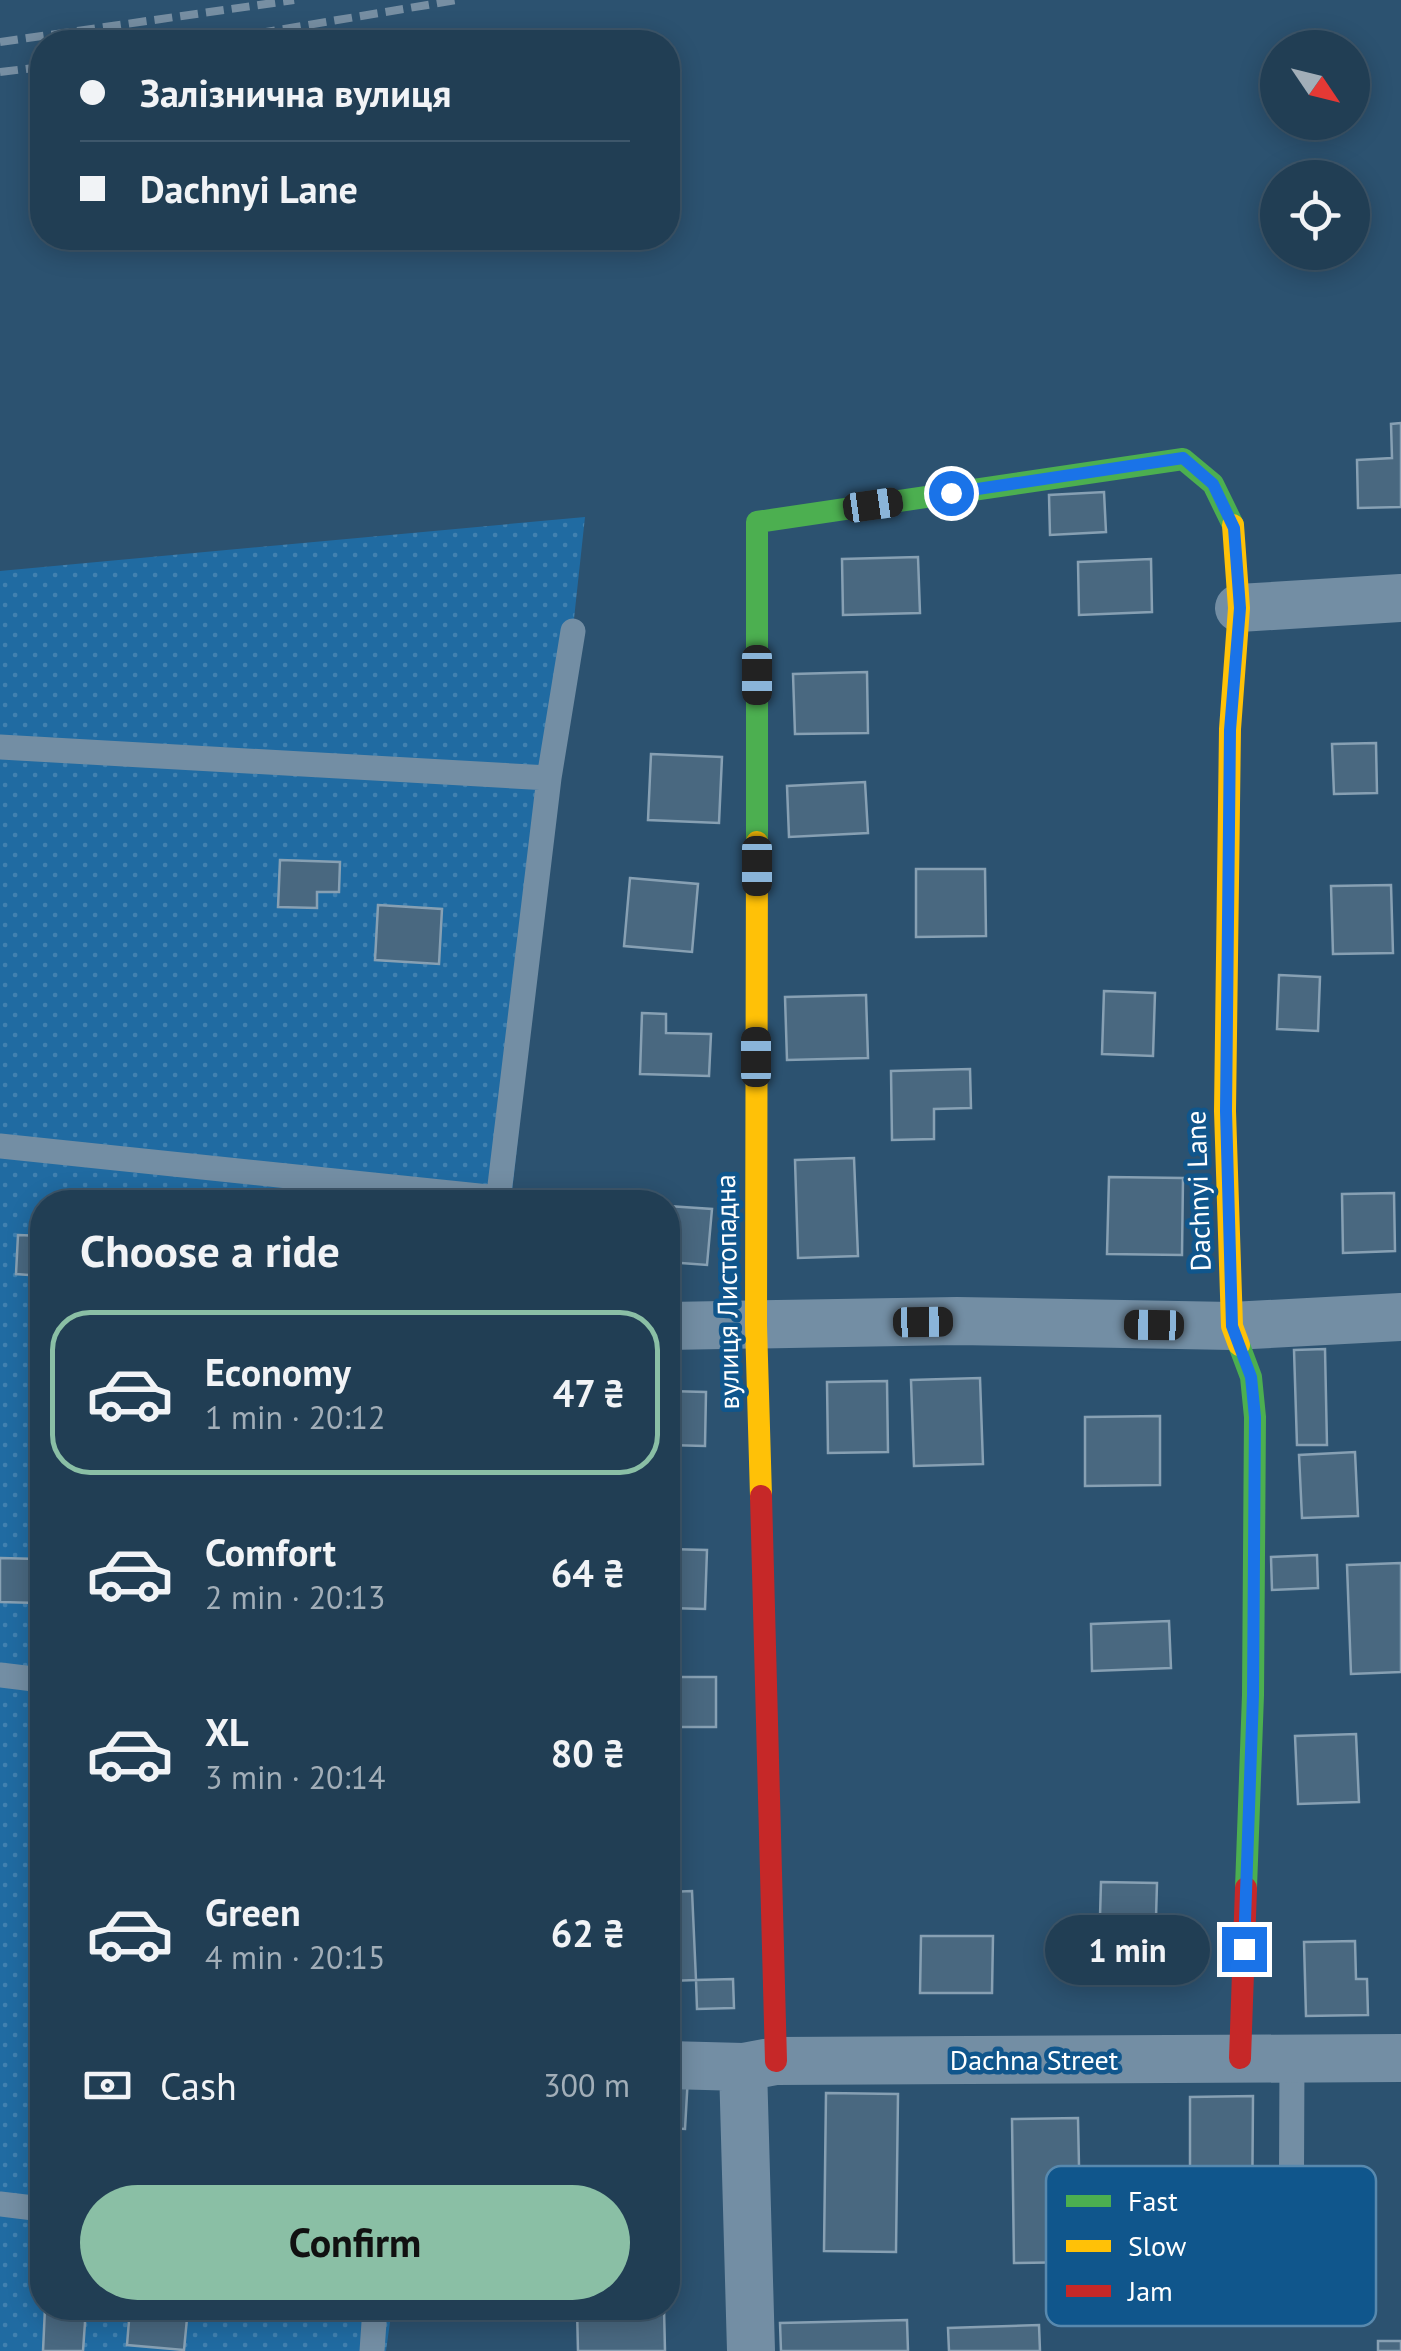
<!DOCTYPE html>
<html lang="en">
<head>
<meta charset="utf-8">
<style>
  :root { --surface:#213e54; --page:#2d495e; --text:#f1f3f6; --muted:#a2aeb8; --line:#3e576b; --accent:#8abfa5 }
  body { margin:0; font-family:"PT Sans",sans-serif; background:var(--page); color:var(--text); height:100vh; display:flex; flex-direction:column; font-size:38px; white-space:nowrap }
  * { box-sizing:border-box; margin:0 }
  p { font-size:32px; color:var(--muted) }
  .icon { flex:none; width:55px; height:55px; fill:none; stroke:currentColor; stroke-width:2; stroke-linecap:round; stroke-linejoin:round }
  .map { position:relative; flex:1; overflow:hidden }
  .drawer { position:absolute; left:30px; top:1190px; width:650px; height:1130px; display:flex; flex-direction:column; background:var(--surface); border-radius:40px; box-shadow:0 5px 25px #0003,0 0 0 2px var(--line) }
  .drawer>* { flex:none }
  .banner { position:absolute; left:30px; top:30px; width:650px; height:220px; border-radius:40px; box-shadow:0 5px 25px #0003,0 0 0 2px var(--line); display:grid; align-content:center; height:220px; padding:0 50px; background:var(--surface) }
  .needle { width:65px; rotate:125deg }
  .tools { position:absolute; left:1260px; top:30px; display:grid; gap:20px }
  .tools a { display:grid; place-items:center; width:110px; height:110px; border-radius:50%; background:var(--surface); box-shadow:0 5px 25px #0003,0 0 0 2px var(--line); font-size:50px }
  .end { position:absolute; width:45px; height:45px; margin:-22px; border:12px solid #1a73e8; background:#fff; box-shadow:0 0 0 5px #fff }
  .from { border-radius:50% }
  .bubble { position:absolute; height:70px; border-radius:35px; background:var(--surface); box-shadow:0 5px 25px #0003,0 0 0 2px var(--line); font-size:32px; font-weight:700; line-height:70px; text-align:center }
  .car { position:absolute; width:30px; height:60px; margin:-30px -15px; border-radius:12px; box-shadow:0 0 8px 2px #0007; background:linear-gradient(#222 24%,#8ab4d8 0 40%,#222 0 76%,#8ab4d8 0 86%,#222 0) }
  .banner b { display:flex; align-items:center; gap:35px; height:95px; font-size:38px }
  .banner b+b { border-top:2px solid var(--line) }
  .banner i { width:25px; height:25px; background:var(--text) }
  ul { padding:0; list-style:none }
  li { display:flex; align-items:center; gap:30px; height:165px; margin:0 20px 15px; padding:0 30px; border:5px solid transparent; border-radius:40px }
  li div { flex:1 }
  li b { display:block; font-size:38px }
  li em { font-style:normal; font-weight:700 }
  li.active { border-color:var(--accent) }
  li>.icon { width:90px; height:90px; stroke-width:1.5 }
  h2 { padding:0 50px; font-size:45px; line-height:120px }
  .pay { display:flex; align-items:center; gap:25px; height:110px; padding:0 50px; font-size:38px }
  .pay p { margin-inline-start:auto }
  .action { display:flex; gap:20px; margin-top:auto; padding:20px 50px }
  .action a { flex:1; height:115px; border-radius:60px; background:var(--accent); color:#111; font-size:40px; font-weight:700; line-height:115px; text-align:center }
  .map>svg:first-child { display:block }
  .garden { fill:url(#garden-dots) }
  .building { fill:#496880; stroke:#87a0b3; stroke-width:2.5 }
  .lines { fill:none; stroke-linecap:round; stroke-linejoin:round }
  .lane { stroke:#738ea4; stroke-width:25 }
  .street { stroke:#738ea4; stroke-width:48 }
  .fast { stroke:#4caf50; stroke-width:22 }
  .slow { stroke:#ffc107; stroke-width:22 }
  .jam { stroke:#c62828; stroke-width:22 }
  .rail { stroke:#778fa3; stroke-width:8; stroke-dasharray:18 8; stroke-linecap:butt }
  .route { stroke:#1a73e8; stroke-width:12 }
  .labels { text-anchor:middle; stroke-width:9; stroke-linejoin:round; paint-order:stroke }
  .street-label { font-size:28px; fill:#fff; stroke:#10568c }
  .key { fill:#10568c; stroke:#5889ae; stroke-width:2.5 }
  .key-label { font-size:28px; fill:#fff }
</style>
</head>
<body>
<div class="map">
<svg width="1401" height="2351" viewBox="0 0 1401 2351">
  <defs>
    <pattern id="garden-dots" width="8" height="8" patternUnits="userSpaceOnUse" patternTransform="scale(2.5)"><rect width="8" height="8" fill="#206ba2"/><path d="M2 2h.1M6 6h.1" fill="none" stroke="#4181b0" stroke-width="1.8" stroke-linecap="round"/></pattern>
  </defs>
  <rect width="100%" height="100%" fill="#2c5270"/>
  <path class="garden" d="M585,517L511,1202H42V2308H392L386,2351H0V571Z"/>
  <path class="building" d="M1401,423V507L1358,508L1357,460L1392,458L1391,424Z
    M1104,492L1106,532L1050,535L1049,495Z
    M918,557L920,613L843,615L842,559Z
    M1151,559L1152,612L1079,615L1078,562Z
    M867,672L868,733L795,734L793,674Z
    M1376,743L1377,793L1334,794L1332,744Z
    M651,754L722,757L719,823L648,820Z
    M865,782L868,833L789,837L787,786Z
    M280,860L340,862L339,892H317V908L278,907Z
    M916,869H985L986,936L916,937Z
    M630,878L698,884L692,952L624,946Z
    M1391,885L1393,953L1333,954L1331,886Z
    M378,905L442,909L439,964L375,960Z
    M1279,975L1320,977L1318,1031L1277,1029Z
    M1104,991L1155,993L1153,1056L1102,1054Z
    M866,995L868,1058L787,1060L785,997Z
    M642,1013L666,1014V1033L711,1034L709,1076L640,1074Z
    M970,1069L971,1108L934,1109V1139L892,1140L891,1071Z
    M854,1158L858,1256L798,1258L795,1160Z
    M1109,1177L1183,1178L1182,1255L1107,1254Z
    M1394,1193L1395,1251L1343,1253L1342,1194Z
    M668,1206L712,1209L707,1265L668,1262Z
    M18,1235L42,1236V1276L16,1274Z
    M1325,1349L1327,1445H1297L1294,1350Z
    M980,1378L983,1464L914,1466L911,1380Z
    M887,1381L888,1452L828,1453L827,1382Z
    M668,1391L706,1392L705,1446L668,1445Z
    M1160,1416V1485L1085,1486V1417Z
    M1355,1452L1358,1516L1302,1518L1299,1455Z
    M668,1549L707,1550L705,1609L668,1608Z
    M1317,1555L1318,1588L1272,1590L1271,1557Z
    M0,1558L39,1559L37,1603L0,1602Z
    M1401,1563V1672L1351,1674L1347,1565Z
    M1169,1621L1171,1668L1092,1671L1091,1624Z
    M668,1677H716V1727H668Z
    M1356,1734L1359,1802L1298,1804L1295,1736Z
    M1101,1882L1157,1883L1155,1953L1099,1952Z
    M692,1891L696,1980L668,1981V1892Z
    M921,1936H993L992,1993H920Z
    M1355,1941L1356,1979H1367L1368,2015L1306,2016L1304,1942Z
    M733,1979L734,2008L697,2009L696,1980Z
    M668,2074L688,2076L685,2129L668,2128Z
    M826,2093L898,2094L896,2252L824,2251Z
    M1253,2096L1252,2228H1190V2097Z
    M1078,2118L1081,2262L1014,2263L1012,2119Z
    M45,2308H86L83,2351H43Z
    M130,2308H188L184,2350L127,2345Z
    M577,2308H664L665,2351H578Z
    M907,2320L908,2351H781L780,2323Z
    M1039,2325L1040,2351H949L948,2328Z
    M1378,2341H1401V2351H1378Z"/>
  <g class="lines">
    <path class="lane" d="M0,747L549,778
      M0,1146L498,1198
      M498,1202L549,778L573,631
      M0,1675L42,1680
      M0,2204L42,2209
      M1291,2293L1292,2058
      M372,2351L375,2308"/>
    <path class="street" d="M1239,608L1401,598
      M668,1326L957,1321L1232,1326L1401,1317
      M668,2065L743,2067L776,2061L1401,2058
      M743,2067L751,2351"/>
    <path class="fast" d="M757,842V522L1183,459L1213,484L1233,525
      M1239,1345L1251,1377L1255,1417L1253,1695L1246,1888"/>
    <path class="slow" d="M1233,525L1239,608L1230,729L1225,1111L1232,1326L1239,1345
      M757,842L756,1325L761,1496"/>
    <path class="jam" d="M761,1496L776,2061
      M1240,2058L1246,1888"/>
    <path class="rail" d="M0,42L294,0
      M206,42L457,0
      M0,72L42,67"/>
  </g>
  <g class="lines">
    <path class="route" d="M951,493L1183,458L1213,484L1234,528L1240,608L1230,730L1226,1111L1232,1326L1251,1377L1255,1417L1253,1695L1244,1949"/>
  </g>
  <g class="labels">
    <g class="street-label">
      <text transform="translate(1198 1191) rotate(-92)" y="10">Dachnyi Lane</text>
      <text transform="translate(727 1292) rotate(-91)" y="10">вулиця Листопадна</text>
      <text x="1034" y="2070">Dachna Street</text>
    </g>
  </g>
  <rect x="1046" y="2166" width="330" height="160" rx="15" class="key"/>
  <rect x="1066" y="2195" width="45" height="12" fill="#4caf50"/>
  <rect x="1066" y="2240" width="45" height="12" fill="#ffc107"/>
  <rect x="1066" y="2285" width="45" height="12" fill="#c62828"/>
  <g class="key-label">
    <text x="1128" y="2211">Fast</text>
    <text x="1128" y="2256">Slow</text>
    <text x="1128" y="2301">Jam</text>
  </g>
</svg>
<div class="tools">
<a><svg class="needle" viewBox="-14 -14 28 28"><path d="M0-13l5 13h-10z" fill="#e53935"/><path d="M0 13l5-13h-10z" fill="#a2aeb8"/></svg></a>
<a><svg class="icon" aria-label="locate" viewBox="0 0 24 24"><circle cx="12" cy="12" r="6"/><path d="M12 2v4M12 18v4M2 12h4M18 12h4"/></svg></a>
</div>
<i class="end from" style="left:951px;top:493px"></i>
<i class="end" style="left:1244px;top:1949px"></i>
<div class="bubble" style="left:1045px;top:1915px;width:165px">1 min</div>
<i class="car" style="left:873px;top:505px;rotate:82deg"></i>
<i class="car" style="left:757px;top:675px;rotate:180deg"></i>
<i class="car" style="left:757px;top:866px;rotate:180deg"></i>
<i class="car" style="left:756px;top:1057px;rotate:0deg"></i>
<i class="car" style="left:923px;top:1322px;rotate:89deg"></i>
<i class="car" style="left:1154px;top:1325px;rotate:271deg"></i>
<div class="banner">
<b><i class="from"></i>Залізнична вулиця</b>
<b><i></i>Dachnyi Lane</b>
</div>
<section class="drawer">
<h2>Choose a ride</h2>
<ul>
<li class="active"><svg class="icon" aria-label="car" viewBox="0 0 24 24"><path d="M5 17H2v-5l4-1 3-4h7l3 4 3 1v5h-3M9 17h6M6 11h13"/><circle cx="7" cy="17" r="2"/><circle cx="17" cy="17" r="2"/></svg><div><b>Economy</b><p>1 min · 20:12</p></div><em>47 ₴</em></li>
<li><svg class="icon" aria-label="car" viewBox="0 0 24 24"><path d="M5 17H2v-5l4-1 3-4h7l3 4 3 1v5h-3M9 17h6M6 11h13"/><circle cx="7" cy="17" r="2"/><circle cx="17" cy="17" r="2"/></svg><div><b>Comfort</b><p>2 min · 20:13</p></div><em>64 ₴</em></li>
<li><svg class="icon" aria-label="car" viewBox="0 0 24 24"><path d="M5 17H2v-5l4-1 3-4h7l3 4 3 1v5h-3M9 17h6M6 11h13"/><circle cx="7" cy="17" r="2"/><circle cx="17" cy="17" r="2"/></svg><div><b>XL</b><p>3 min · 20:14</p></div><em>80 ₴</em></li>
<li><svg class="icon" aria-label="car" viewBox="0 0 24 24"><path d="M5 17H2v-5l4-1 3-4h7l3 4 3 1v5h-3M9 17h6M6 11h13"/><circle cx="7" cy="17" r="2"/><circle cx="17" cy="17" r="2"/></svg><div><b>Green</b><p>4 min · 20:15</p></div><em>62 ₴</em></li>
</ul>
<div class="pay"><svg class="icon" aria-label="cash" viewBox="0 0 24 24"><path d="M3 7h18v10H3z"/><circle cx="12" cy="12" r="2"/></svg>Cash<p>300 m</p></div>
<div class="action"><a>Confirm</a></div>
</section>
</div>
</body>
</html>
